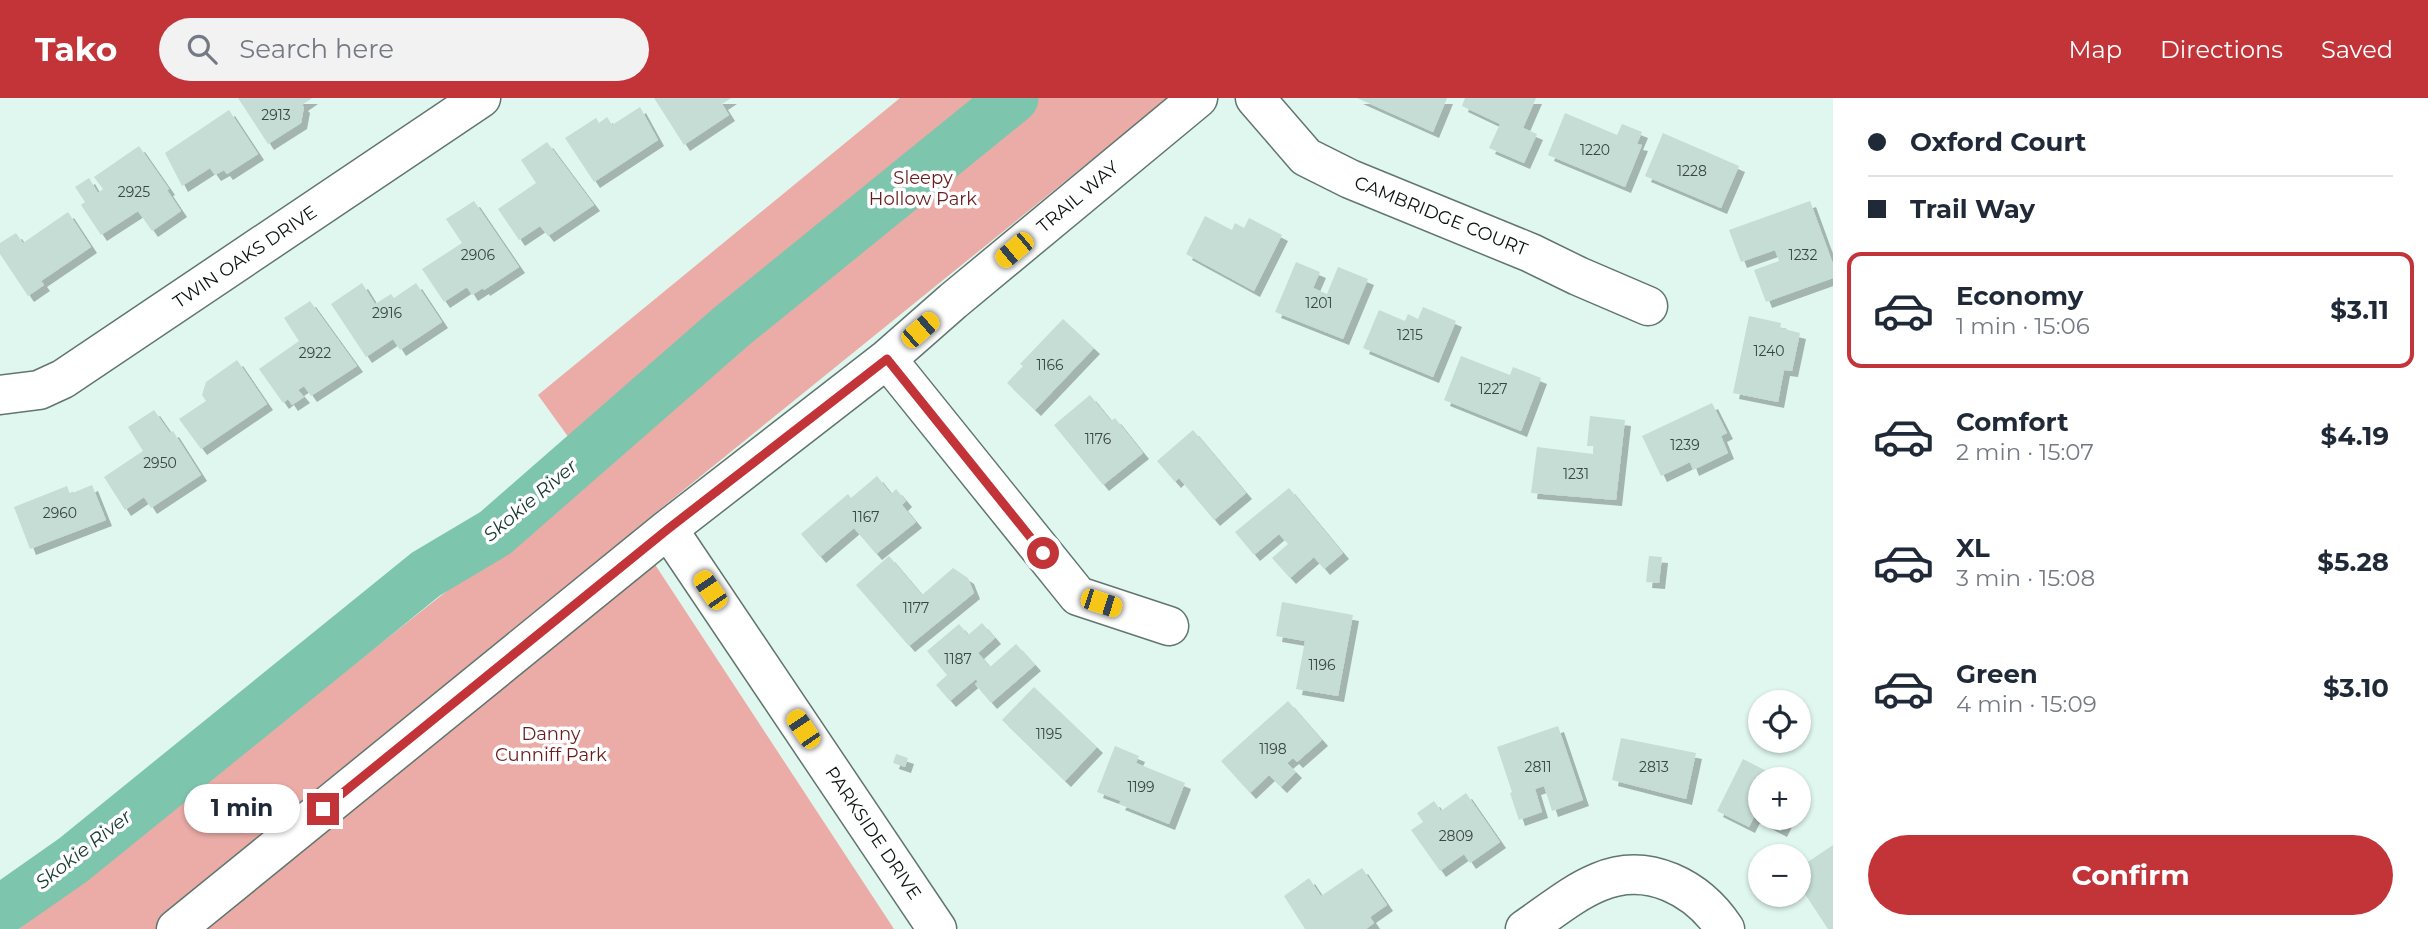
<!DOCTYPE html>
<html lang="en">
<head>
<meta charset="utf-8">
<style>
  :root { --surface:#fff; --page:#f2f2f3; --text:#1f2937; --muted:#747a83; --line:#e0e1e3; --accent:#c33439 }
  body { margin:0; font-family:Montserrat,sans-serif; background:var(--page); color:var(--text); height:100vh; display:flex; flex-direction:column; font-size:26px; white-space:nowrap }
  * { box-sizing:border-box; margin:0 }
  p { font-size:23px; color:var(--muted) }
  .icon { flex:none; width:38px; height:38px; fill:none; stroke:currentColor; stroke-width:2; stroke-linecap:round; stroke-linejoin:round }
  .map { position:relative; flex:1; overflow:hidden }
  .sheet { display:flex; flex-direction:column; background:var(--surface); width:595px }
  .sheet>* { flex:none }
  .top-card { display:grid; align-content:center; height:154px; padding:0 35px; background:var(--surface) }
  .controls { position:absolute; left:1748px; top:592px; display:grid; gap:14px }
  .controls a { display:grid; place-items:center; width:63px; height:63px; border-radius:50%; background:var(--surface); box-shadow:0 2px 5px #0004; font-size:35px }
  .end { position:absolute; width:32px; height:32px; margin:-16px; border:9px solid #c33439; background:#fff; box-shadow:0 0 0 4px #fff }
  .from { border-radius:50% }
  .bubble { position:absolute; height:49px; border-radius:24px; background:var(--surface); box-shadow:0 2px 5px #0004; font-size:23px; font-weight:700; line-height:49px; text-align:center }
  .car { position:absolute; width:21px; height:42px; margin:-21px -10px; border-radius:9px; box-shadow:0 0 5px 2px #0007; background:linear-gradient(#f5c518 24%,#345 0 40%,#f5c518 0 76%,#345 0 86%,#f5c518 0) }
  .top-card b { display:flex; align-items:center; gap:24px; height:66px; font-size:26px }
  .top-card b+b { border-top:2px solid var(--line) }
  .top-card i { width:18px; height:18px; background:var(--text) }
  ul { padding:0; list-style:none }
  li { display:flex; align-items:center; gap:21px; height:116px; margin:0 14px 10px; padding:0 21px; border:4px solid transparent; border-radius:14px }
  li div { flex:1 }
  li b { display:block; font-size:26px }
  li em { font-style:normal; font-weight:700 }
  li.active { border-color:var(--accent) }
  li>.icon { width:63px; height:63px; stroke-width:1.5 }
  .action { display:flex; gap:14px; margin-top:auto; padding:14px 35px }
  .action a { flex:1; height:80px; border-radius:42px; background:var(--accent); color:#fff; font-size:28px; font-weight:700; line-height:80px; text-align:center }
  header { display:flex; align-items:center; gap:42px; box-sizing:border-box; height:98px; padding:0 35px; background:var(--accent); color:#fff }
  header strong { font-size:33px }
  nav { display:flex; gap:38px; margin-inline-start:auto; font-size:24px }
  .search { width:490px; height:63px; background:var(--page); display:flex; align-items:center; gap:18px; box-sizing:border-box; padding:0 24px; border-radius:38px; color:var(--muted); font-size:26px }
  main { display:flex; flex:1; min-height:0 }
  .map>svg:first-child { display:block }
  .green { fill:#ebaca7 }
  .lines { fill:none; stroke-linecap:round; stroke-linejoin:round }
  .river { stroke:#7ec5ad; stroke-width:51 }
  .building { fill:#c5ddd4; filter:url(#shadow) }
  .minor-casing { stroke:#60766e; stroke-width:41 }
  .minor { stroke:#fff; stroke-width:38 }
  .route { stroke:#c33439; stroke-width:9 }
  .labels { text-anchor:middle; stroke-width:7; stroke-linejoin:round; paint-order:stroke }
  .number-label { font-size:14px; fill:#394641 }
  .park-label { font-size:18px; fill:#691c1e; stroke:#fff }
  .street-label { font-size:18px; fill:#0a1310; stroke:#fff }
  .water-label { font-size:19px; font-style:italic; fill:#15372d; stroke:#fff }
</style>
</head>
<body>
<header>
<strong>Tako</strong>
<div class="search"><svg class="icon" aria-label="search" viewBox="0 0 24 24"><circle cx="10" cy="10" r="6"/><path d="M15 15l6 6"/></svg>Search here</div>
<nav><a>Map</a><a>Directions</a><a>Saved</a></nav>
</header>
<main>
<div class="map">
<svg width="1833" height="831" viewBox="0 0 1833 831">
  <defs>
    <filter id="shadow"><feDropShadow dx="6" dy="6" stdDeviation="0" flood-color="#0004"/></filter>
  </defs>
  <rect width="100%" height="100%" fill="#dff7ee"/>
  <path class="green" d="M900,0H1168L633,433L894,831H19L595,376L538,297Z"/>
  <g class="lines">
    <path class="river" d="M0,813L73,762L426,476L495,435L732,228L1013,0"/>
  </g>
  <path class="building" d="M238,0H312L302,7L304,9L301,25L268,46Z
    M654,0H731L722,6L729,17L684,47Z
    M1357,0H1447L1433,34Z
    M1465,0H1536L1523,30L1537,36L1524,65L1489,50L1500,26L1462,8Z
    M640,9L658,42L594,84L565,40L596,20L599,25L607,19L612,27Z
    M229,12L258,56L227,76L224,72L215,77L210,70L182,88L165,55Z
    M1565,15L1617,37L1622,26L1642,34L1637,46L1642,47L1625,89L1548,57Z
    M1663,35L1739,68L1721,110L1645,78Z
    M547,44L594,107L548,138L540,128L519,142L498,111L536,85L521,62Z
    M139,48L169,91L167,92L181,113L152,133L138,113L101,137L81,107L85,104L75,89L89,80L98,95L103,91L94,79Z
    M474,103L519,169L484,192L483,190L472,197L467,189L444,204L422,171L462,145L446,121Z
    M1810,103L1833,166V180L1766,204L1754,172L1779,163L1775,152L1741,164L1729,132Z
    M68,114L91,149L41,183L44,187L28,198L0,156V145L16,135L23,145Z
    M1205,118L1232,132L1235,125L1244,130L1249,120L1282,137L1254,193L1186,156Z
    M1296,164L1320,174L1313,190L1327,196L1338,169L1368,181L1343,241L1275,214Z
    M362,185L375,206L391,196L394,200L416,185L442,224L400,252L393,241L366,259L331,206Z
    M310,203L357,268L311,298L304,288L298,292L304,299L292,307L288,301L283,305L259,271L299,243L284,220Z
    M1423,209L1456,223L1433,279L1363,250L1379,212L1405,223L1408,216L1418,221Z
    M1749,218L1781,225L1780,230L1800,235L1792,273L1784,272L1778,304L1733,295Z
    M1063,221L1094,250L1035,312L1007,285L1023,268L1020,266Z
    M1461,258L1510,277L1513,269L1541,280L1521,333L1444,302Z
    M237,262L267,306L201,351L179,321L206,303L202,297L206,284Z
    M1090,297L1111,323L1115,320L1143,355L1103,387L1054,327Z
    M1712,305L1727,335L1721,338L1728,355L1693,372L1690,364L1661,378L1642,338Z
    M154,312L170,335L173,333L201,377L151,410L144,399L125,412L104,379L143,353L128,329Z
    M1590,318L1625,322L1616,402L1531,395L1537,349L1593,356L1594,348H1587Z
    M1193,332L1246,395L1214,422L1179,380L1175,384L1157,363Z
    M877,378L891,396L896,391L906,403L902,407L916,424L876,456L854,430L820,459L801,436L848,396L851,400Z
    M92,387L106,422L30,451L14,409L67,388L70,396Z
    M1289,390L1343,455L1324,471L1314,459L1290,480L1272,460L1288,446L1279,436L1254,457L1235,434Z
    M889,458L922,497L953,470L968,480L974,495L909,548L856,487Z
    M1649,458L1662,459L1659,485L1646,484Z
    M1282,504L1353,517L1338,598L1296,591L1305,543L1276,538Z
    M982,525L995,540L978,555L990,569L1016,546L1035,567L991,605L975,586L978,584L976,581L950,603L936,587L947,577L927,553L959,526L968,537Z
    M1034,589L1097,649L1065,683L1002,622Z
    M1288,603L1322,642L1297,664L1293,660L1287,665L1296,674L1281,689L1269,677L1250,695L1221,663Z
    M1558,628L1583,702L1552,713L1544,688L1535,691L1542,714L1519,722L1510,695L1512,694L1497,649Z
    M1621,640L1696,655L1686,701L1612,682Z
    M1115,648L1139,658L1136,665L1185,685L1169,726L1119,706L1121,703L1097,694Z
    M896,656L908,660L905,669L893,665Z
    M1743,661L1782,681H1760V719H1788L1781,733L1754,719L1749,729L1717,713Z
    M1466,695L1500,744L1470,765L1464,756L1440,773L1411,732L1423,724L1417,715L1434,703L1441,713Z
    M1833,747V831H1828L1799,787V770Z
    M1362,770L1387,807L1370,819L1374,825L1366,831H1305L1284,798L1309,780L1321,798Z"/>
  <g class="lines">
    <g class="minor-casing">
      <path id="minor" d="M1255,0L1306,59L1350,81L1531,155L1578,178L1648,208
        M887,261L1078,498L1169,528
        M0,297L39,292L63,281L481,0
        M668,431L937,831
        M176,831L668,431L887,261L953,203L1198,0
        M1525,831C1549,815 1572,795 1599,784C1648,763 1698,790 1725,831"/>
    </g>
    <use href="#minor" class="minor"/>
  </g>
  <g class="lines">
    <path class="route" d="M323,711L668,431L887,261L1043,455"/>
  </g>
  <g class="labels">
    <g class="number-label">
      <text x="276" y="22">2913</text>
      <text x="1595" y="57">1220</text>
      <text x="1692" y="78">1228</text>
      <text x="134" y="99">2925</text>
      <text x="478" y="162">2906</text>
      <text x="1803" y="162">1232</text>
      <text x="1319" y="210">1201</text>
      <text x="387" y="220">2916</text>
      <text x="1410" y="242">1215</text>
      <text x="1769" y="258">1240</text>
      <text x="315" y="260">2922</text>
      <text x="1050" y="272">1166</text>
      <text x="1493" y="296">1227</text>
      <text x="1098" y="346">1176</text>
      <text x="1685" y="352">1239</text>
      <text x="160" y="370">2950</text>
      <text x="1576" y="381">1231</text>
      <text x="60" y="420">2960</text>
      <text x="866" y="424">1167</text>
      <text x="916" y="515">1177</text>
      <text x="958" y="566">1187</text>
      <text x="1322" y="572">1196</text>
      <text x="1049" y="641">1195</text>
      <text x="1273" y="656">1198</text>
      <text x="1538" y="674">2811</text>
      <text x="1654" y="674">2813</text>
      <text x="1141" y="694">1199</text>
      <text x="1456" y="743">2809</text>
    </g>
    <g class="park-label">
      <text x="923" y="86">Sleepy<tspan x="923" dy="21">Hollow Park</tspan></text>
      <text x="551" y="642">Danny<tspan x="551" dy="21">Cunniff Park</tspan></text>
    </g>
    <g class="street-label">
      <text transform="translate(1078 99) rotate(-40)" y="6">TRAIL WAY</text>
      <text transform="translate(1441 118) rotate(22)" y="6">CAMBRIDGE COURT</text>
      <text transform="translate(245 159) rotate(-34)" y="6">TWIN OAKS DRIVE</text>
      <text transform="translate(873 735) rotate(56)" y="6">PARKSIDE DRIVE</text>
    </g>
    <g class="water-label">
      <text transform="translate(530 402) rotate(-40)" y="7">Skokie River</text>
      <text transform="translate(83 751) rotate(-38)" y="7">Skokie River</text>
    </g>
  </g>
</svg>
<div class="controls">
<a><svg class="icon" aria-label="locate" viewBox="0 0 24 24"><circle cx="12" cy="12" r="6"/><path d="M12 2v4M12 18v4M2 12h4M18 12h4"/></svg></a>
<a>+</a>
<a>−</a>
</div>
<i class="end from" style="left:1043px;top:455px"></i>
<i class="end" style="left:323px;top:711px"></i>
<div class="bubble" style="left:184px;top:686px;width:116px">1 min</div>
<i class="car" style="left:1014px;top:152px;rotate:230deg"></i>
<i class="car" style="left:920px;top:232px;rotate:49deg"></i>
<i class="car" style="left:710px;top:492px;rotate:326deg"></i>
<i class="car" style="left:1101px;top:505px;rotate:108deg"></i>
<i class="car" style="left:803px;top:631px;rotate:326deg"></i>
</div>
<section class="sheet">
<div class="top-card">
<b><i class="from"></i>Oxford Court</b>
<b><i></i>Trail Way</b>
</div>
<ul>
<li class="active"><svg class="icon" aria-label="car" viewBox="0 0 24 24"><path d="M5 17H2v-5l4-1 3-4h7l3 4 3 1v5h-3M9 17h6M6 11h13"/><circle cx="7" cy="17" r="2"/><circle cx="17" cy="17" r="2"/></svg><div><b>Economy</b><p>1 min · 15:06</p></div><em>$3.11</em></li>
<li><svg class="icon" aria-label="car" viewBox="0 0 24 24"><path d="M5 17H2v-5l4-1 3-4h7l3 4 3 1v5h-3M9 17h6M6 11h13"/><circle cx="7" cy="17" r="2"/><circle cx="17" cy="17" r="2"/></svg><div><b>Comfort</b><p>2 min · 15:07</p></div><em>$4.19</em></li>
<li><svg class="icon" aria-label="car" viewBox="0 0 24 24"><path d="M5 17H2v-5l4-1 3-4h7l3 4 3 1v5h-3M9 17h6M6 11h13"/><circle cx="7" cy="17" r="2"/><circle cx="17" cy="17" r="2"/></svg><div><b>XL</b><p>3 min · 15:08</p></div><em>$5.28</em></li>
<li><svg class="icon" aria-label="car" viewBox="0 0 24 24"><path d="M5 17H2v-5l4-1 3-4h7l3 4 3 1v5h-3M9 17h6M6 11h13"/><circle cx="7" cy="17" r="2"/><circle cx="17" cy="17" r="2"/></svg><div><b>Green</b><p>4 min · 15:09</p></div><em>$3.10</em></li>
</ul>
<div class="action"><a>Confirm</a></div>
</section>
</main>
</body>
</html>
